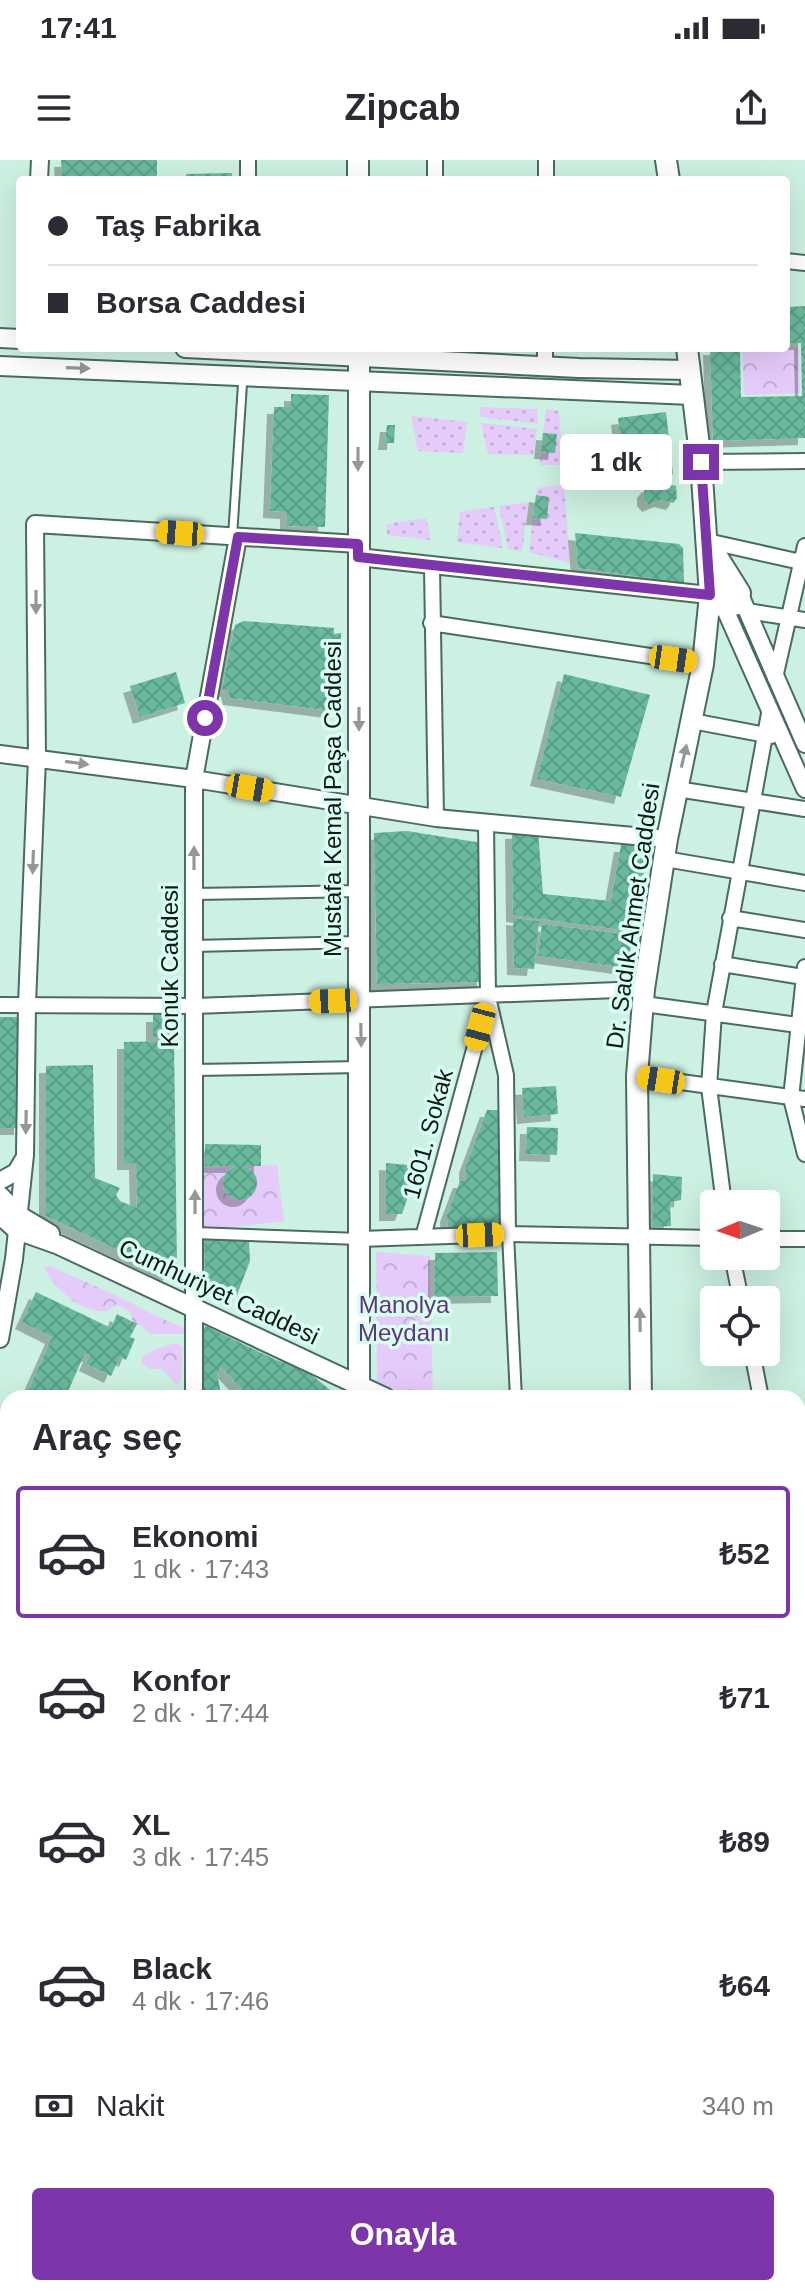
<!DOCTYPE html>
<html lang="tr">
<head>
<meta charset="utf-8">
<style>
  :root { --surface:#fff; --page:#f2f2f3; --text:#2b2b33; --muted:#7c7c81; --line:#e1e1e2; --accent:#7c36a9 }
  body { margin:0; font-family:Helvetica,sans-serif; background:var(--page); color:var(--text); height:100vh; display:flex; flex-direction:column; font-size:30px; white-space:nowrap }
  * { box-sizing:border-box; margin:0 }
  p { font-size:26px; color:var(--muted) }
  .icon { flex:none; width:44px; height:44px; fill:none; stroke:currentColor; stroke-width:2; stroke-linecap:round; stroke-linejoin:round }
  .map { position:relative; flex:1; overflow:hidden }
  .sheet { position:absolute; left:0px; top:1230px; width:806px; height:906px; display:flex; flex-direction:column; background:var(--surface); border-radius:24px 24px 0 0; box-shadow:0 8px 32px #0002 }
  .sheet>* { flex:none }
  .banner { position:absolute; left:16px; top:16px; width:774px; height:176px; border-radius:8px; box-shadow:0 8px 32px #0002; display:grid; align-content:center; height:176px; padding:0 32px; background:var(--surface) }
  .needle { width:52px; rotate:268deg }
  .fabs { position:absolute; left:700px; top:1030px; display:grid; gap:16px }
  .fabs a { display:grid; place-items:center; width:80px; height:80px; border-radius:8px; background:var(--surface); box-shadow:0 8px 32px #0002; font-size:40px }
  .end { position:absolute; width:36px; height:36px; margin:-18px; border:10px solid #7c36a9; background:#fff; box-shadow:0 0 0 4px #fff }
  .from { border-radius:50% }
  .bubble { position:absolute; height:56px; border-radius:8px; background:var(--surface); box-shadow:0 8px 32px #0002; font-size:26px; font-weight:600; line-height:56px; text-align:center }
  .car { position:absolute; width:24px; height:48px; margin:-24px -12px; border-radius:10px; box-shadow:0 0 6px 2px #0007; background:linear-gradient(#f5c518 24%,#345 0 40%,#f5c518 0 76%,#345 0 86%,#f5c518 0) }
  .banner b { display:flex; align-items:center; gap:28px; height:76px; font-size:30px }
  .banner b+b { border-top:2px solid var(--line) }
  .banner i { width:20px; height:20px; background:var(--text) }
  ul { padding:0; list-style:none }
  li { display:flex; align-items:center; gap:24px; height:132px; margin:0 16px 12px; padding:0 16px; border:4px solid transparent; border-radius:8px }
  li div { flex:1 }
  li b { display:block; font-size:30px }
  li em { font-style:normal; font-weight:600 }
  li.active { border-color:var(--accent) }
  li>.icon { width:72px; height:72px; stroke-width:1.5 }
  h2 { padding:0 32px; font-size:36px; line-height:96px }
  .pay { display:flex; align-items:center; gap:20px; height:88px; padding:0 32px; font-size:30px }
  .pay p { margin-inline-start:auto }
  .button { display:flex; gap:16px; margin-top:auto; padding:16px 32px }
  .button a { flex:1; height:92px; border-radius:8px; background:var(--accent); color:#fff; font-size:32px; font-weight:600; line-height:92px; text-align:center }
  .status { display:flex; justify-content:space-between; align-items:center; height:56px; padding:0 40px; background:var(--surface); direction:ltr }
  .status svg { height:22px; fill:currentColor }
  header { display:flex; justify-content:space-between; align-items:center; height:104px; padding:0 32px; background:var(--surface); font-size:36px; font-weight:600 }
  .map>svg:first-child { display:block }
  .grass { fill:url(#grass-dots) }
  .forest { fill:url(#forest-crowns) }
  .building { fill:url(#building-cross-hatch); filter:url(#shadow) }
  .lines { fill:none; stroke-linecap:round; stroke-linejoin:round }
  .service-casing { stroke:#4a6b5e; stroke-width:11 }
  .pedestrian-casing { stroke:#4a6b5e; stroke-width:14 }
  .minor-casing { stroke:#4a6b5e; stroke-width:18 }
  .tertiary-casing { stroke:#4a6b5e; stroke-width:20 }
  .secondary-casing { stroke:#4a6b5e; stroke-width:22 }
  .primary-casing { stroke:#4a6b5e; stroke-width:24 }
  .service { stroke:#fff; stroke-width:7 }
  .pedestrian { stroke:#fff; stroke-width:10 }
  .minor { stroke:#fff; stroke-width:14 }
  .tertiary { stroke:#fff; stroke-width:16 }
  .secondary { stroke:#fff; stroke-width:18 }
  .primary { stroke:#fff; stroke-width:20 }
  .oneway { fill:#929896 }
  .route { stroke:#7c36a9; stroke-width:10 }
  .labels { text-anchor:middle; stroke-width:7; stroke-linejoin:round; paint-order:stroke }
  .street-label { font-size:24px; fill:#0d1a15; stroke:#d9fdee }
  .park-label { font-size:24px; fill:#5f357c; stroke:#d9fdee }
</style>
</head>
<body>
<div class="status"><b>17:41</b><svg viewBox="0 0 49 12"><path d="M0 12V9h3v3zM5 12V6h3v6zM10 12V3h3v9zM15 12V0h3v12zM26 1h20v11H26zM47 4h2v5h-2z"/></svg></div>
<header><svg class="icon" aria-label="menu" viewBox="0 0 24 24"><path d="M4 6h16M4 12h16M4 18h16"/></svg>Zipcab<svg class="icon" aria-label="share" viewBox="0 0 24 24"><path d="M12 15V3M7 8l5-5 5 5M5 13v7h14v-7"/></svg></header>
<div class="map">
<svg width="805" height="2135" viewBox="0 0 805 2135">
  <defs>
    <pattern id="grass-dots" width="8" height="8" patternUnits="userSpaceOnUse" patternTransform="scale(2)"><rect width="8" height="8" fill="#e5cbfa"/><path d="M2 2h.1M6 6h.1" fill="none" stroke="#c3aed5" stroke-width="1.8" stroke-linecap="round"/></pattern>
    <pattern id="forest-crowns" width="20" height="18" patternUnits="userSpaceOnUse" patternTransform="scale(2)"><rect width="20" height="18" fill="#e5cbfa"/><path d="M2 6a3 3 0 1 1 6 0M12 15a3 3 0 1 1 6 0" fill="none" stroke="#c3aed5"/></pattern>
    <pattern id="building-cross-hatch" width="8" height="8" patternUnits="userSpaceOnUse" patternTransform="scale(2)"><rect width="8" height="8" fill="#69b99c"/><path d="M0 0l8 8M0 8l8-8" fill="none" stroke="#5a9e86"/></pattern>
    <filter id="shadow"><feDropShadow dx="-7" dy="7" stdDeviation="0" flood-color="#0004"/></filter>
  </defs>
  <rect width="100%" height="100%" fill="#ccf0e1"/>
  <path class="grass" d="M479,247L538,249V264L481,257Z
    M546,249L559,251L563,305H540L541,292L555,293L557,274L543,273Z
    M411,256L467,262L463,293L418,291Z
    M481,263L537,269L533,295L488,294Z
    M564,324L570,403L529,392L533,358L546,359L549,338L536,335L537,328Z
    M529,342L522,391L508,389L499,346Z
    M494,347L503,388L457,382L460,352Z
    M426,358L431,380L387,375V364Z"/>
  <path class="forest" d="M799,187L800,233L744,235L742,189Z
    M277,1005L284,1061L201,1071L203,1008Z
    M376,1092L430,1096L433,1238H416L377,1222Z
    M51,1106C72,1117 94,1125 115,1135C139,1147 160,1159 185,1168L184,1174H151L140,1165H133L131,1153L117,1144L107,1151C82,1154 54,1129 44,1107Z
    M177,1183L183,1188L181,1221L177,1225L162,1209H149L141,1202L142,1197L157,1188Z"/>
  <path class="building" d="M61,0H157V20H62Z
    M232,13V20H186V14Z
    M805,146V278L713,281L710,188H740L741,237L802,236L801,183H786V147Z
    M291,234L329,235L325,367L287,366V352L270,351L274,247H291Z
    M666,252L673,314L625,320L618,258Z
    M387,265H395L394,283H385Z
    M543,273L557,274L555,293L541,292Z
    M585 291a9 9 0 1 1 18 0a9 9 0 1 1-18 0Z
    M664,323L676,326L677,338L673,343L661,340L649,345L644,339V331L649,325L660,328Z
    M536,335L549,337L547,359L533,358Z
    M575,373L679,384L683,388L684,423L578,408Z
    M244,461L334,468V474L341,473L340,548L332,546V551L230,538L228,530L222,529L235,465Z
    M176,512L185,543L140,557L130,526Z
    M564,514L650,535L621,637L537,619Z
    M407,671L482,683L484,822L377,824L374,673Z
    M538,671L543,734L611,741L621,685H648L635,772L513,755L512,672Z
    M513,758L539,761L534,809L514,808Z
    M542,764L632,775L628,808L538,796Z
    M153,855H176V877H153Z
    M0,857H22L21,968H0Z
    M174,881L177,1106L169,1114L46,1056V906L93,905L95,1018L120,1028L116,1035L120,1041L137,1048L136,1003H124V882Z
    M556,926L558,954L524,957L522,928Z
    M487,950H500V1071L448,1070L447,1055L460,1021H466V1006Z
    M527,967L558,968L557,995L526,994Z
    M205,984L261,985V1006H205Z
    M386,1003L419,1006L402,1054H386Z
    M223 1023a17 17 0 1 1 34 0a17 17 0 1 1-34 0Z
    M653,1014L682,1017L681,1040L670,1042L671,1066L653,1067Z
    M204,1079L249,1080L250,1101L237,1135L214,1123L205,1112Z
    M497,1092L498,1136L435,1137V1093Z
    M36,1132L111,1168L117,1154L137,1164L130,1177L135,1179L126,1200L120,1197L111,1216L86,1204L90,1195L85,1193L65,1238H25L52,1177L22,1162Z
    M206,1166L276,1200L303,1208L340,1238H250L221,1207L217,1214L222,1238H198L200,1171Z
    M799,1790L805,1810V1874L798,1876Z"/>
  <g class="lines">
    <g class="service-casing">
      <path id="service" d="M233,369L243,216"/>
    </g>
    <g class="pedestrian-casing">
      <path id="pedestrian" d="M194,734L360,731
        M194,786L360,782
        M194,910L360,907
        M195,1073L360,1079
        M508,1074L516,1238"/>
    </g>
    <g class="minor-casing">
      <path id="minor" d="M248,0V20
        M435,20V0
        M546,20V0
        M786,101L805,103
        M545,207V188
        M701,302L805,301
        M707,381L805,403
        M432,407L436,658
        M747,451L805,460
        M431,463L703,504
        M775,518L805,386
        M692,561L771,576
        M677,629L805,649
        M486,662L488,837L506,915L508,1074
        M665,699L805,723
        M730,758L805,770
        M722,804L803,817
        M805,807L791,938L805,994
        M644,844L805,866
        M0,845L194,846L644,829
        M637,916L805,939
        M724,1044L709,927L714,853L770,548
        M423,1077L487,842
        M360,1079L508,1074L714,1078
        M766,1079H805
        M732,1096L741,1140
        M752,1192L761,1238
        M0,1331H8
        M798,1354H805
        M799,1416L805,1447
        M798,1539L805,1538
        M0,1839H8
        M798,1897L805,1895
        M0,2031H8
        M194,2128V2135
        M524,2128V2135
        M544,2135L566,2128"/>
    </g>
    <g class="tertiary-casing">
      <path id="tertiary" d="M39,20L40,0
        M358,397L718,436
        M741,437L805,584
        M724,447L805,629
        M0,594L194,619L436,658L667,679
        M0,1021L16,1012L23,1000
        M0,1179L14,1099L25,995L27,844L37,598L35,364L358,384
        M194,1238V619L238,377
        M0,2056L8,2051"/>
    </g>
    <g class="secondary-casing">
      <path id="secondary" d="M0,178L20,179
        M185,188L579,208L690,210
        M0,206L692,235
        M0,1036L18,1055L50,1074
        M0,1055L17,1070L59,1085L386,1238
        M0,1638L8,1637
        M798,1647L805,1648
        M0,1651H8
        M798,2034L805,2055
        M384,2128V2135
        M731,2128L732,2135
        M35,2135V2128"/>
    </g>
    <g class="primary-casing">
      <path id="primary" d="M358,0V20
        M666,0L669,20
        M359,188V1238
        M710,385L740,433L738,444L724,447L719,441L720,430L729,425L736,427
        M641,1238L637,916L644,829L667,679L703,504L710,435L701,302L687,188
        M798,1420L805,1423
        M798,1633H805
        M373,2128V2135"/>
    </g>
    <use href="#service" class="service"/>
    <use href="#pedestrian" class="pedestrian"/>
    <use href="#minor" class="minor"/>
    <use href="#tertiary" class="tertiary"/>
    <use href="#secondary" class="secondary"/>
    <use href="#primary" class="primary"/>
  </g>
  <defs><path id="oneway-solid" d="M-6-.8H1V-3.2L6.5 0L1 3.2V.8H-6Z" transform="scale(2)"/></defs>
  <g class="oneway">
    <use href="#oneway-solid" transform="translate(78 208) rotate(2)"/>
    <use href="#oneway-solid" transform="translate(358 299) rotate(90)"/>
    <use href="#oneway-solid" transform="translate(36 442) rotate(90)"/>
    <use href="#oneway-solid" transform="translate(359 559) rotate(90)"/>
    <use href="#oneway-solid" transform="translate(684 596) rotate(-77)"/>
    <use href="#oneway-solid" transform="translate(77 603) rotate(8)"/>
    <use href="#oneway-solid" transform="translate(194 698) rotate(-90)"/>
    <use href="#oneway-solid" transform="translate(33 702) rotate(92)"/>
    <use href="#oneway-solid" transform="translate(361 875) rotate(89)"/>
    <use href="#oneway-solid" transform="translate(26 962) rotate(91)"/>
    <use href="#oneway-solid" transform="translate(195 1042) rotate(-90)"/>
    <use href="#oneway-solid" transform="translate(640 1160) rotate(-91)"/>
  </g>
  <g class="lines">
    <path class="route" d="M205,558L238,377L358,384V397L710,435L701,302"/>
  </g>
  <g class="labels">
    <g class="street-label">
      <text transform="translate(333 639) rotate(-90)" y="8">Mustafa Kemal Paşa Caddesi</text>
      <text transform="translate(633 756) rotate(-82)" y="8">Dr. Sadık Ahmet Caddesi</text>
      <text transform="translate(170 806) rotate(-90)" y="8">Konuk Caddesi</text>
      <text transform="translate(428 974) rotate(-75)" y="8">1601. Sokak</text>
      <text transform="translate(219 1132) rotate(25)" y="8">Cumhuriyet Caddesi</text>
    </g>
    <g class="park-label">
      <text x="404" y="1153">Manolya<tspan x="404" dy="28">Meydanı</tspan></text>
    </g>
  </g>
</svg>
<div class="fabs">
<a><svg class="needle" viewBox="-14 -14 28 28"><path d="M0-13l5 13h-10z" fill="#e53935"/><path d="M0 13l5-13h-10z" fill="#7c7c81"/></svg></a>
<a><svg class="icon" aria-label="locate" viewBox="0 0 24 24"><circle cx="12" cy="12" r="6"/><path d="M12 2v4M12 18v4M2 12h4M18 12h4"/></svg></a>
</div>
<i class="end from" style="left:205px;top:558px"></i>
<i class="end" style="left:701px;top:302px"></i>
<div class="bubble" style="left:560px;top:274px;width:112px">1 dk</div>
<i class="car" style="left:180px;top:373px;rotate:274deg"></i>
<i class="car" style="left:673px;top:499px;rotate:98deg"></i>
<i class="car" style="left:250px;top:628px;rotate:100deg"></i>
<i class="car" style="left:333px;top:841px;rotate:268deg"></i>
<i class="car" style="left:480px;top:867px;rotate:195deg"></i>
<i class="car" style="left:661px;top:920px;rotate:279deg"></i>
<i class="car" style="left:480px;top:1075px;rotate:88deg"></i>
<div class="banner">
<b><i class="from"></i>Taş Fabrika</b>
<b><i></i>Borsa Caddesi</b>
</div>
<section class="sheet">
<h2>Araç seç</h2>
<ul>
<li class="active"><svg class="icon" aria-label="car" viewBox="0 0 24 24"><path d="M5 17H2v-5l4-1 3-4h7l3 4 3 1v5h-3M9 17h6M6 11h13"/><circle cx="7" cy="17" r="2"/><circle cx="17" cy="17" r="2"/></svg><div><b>Ekonomi</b><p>1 dk · 17:43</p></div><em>₺52</em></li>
<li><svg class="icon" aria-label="car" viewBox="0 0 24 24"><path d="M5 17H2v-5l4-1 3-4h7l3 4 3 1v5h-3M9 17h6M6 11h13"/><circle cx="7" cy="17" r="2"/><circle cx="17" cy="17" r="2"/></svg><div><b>Konfor</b><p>2 dk · 17:44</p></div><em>₺71</em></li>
<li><svg class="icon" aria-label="car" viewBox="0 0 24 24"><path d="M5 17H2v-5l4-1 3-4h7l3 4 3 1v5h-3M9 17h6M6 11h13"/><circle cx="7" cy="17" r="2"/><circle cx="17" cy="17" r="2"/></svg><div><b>XL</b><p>3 dk · 17:45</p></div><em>₺89</em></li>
<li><svg class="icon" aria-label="car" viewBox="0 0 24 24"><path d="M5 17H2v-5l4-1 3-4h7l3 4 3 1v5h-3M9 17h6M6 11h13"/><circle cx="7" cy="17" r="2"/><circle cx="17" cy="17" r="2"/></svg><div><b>Black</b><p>4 dk · 17:46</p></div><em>₺64</em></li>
</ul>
<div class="pay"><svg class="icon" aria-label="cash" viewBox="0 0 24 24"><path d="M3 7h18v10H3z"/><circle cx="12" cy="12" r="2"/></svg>Nakit<p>340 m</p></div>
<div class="button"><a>Onayla</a></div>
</section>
</div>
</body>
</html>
